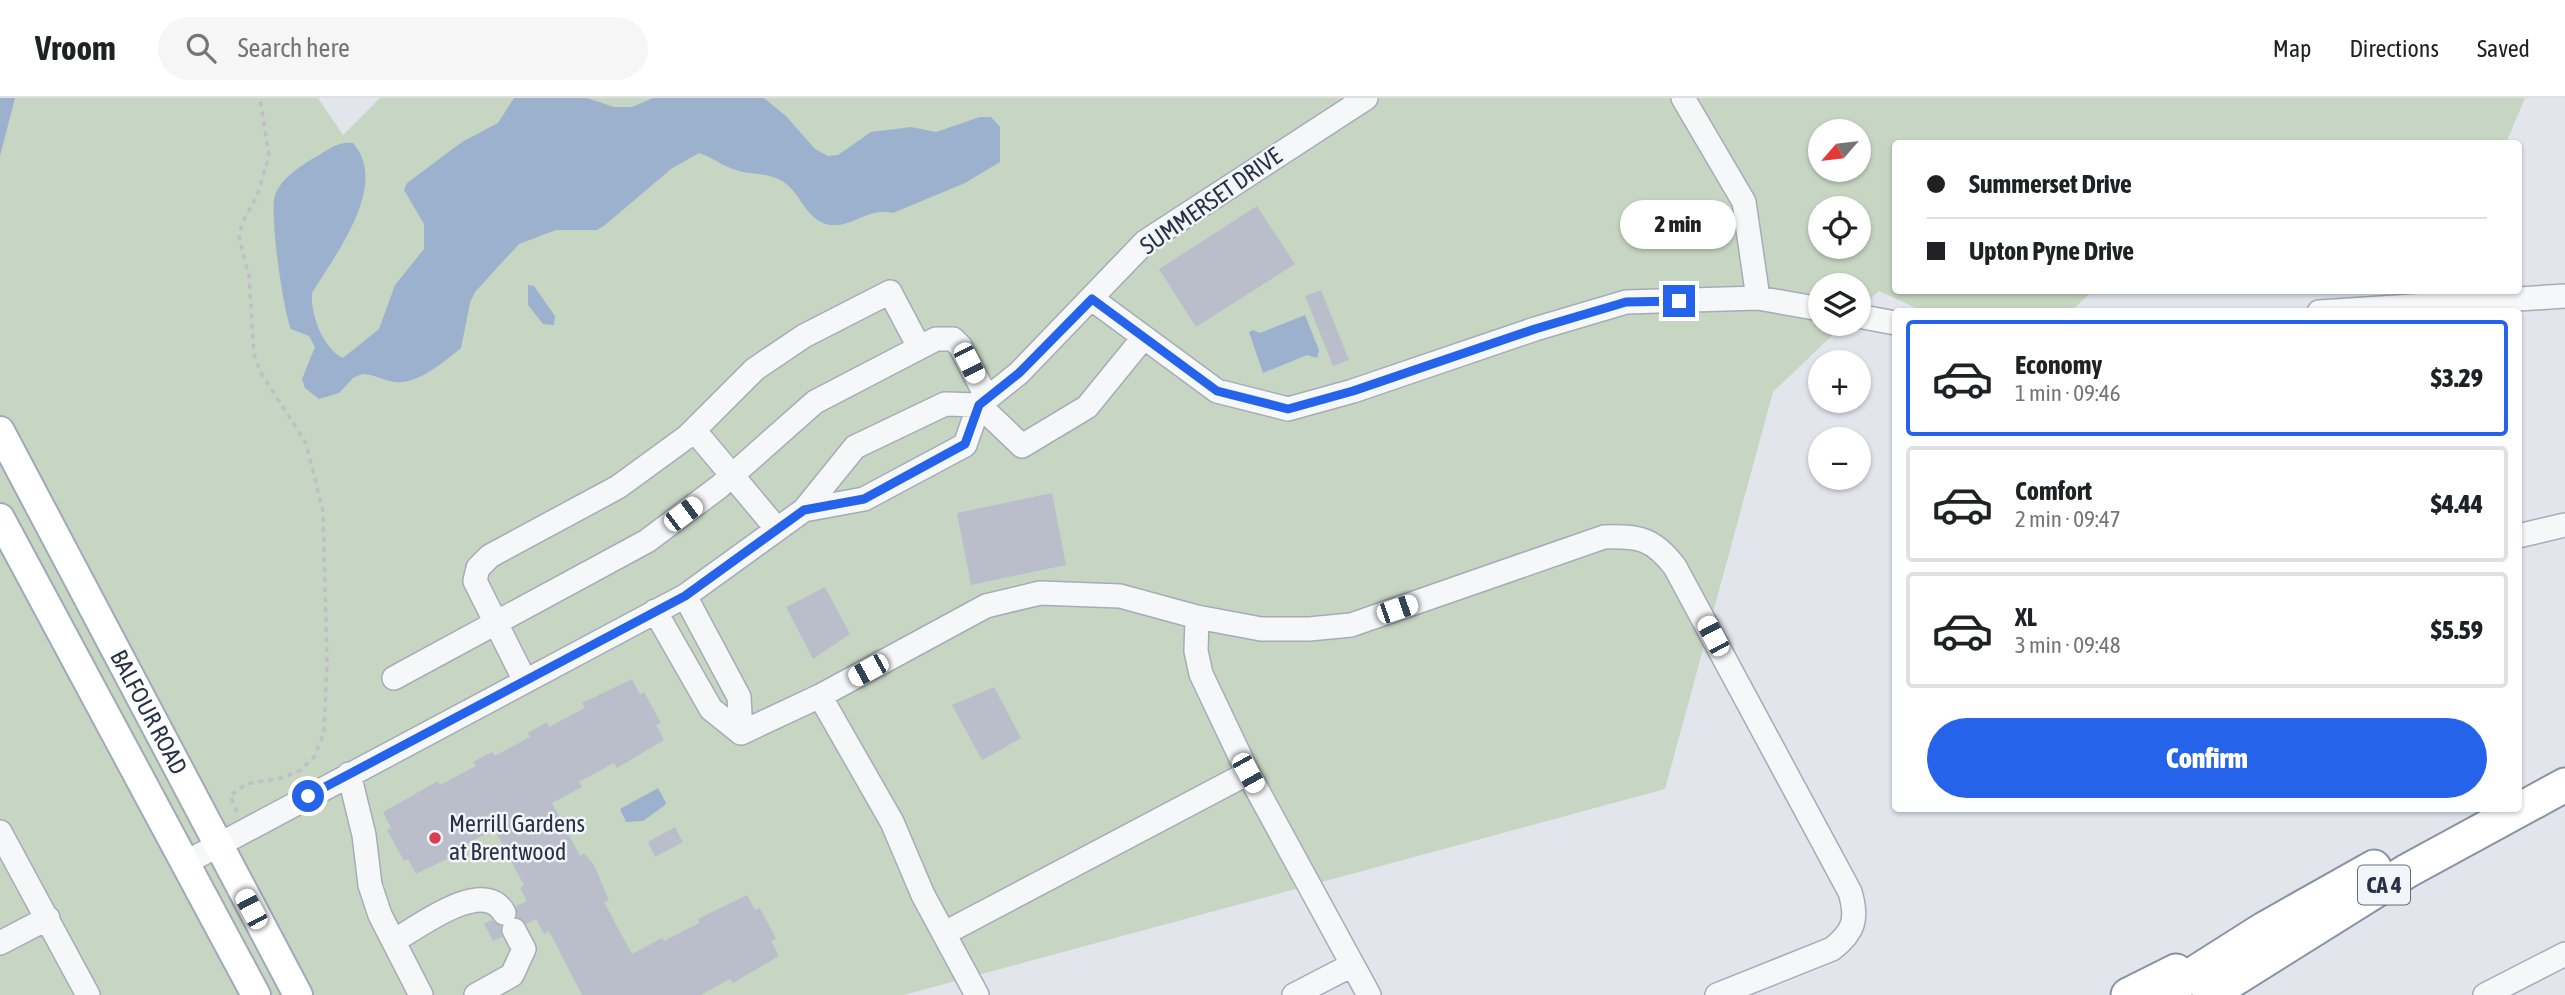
<!DOCTYPE html>
<html lang="en">
<head>
<meta charset="utf-8">
<style>
  :root { --surface:#fff; --page:#f6f6f6; --text:#202124; --muted:#757577; --line:#e0e0e0; --accent:#2563eb }
  body { margin:0; font-family:"Asap Condensed",sans-serif; background:var(--page); color:var(--text); height:100vh; display:flex; flex-direction:column; font-size:26px; white-space:nowrap }
  * { box-sizing:border-box; margin:0 }
  p { font-size:23px; color:var(--muted) }
  .icon { flex:none; width:38px; height:38px; fill:none; stroke:currentColor; stroke-width:2; stroke-linecap:round; stroke-linejoin:round }
  .map { position:relative; flex:1; overflow:hidden }
  .details { position:absolute; left:1892px; top:210px; width:630px; height:504px; display:flex; flex-direction:column; background:var(--surface); border-radius:7px; box-shadow:0 2px 5px #0004 }
  .details>* { flex:none }
  .hud { position:absolute; left:1892px; top:42px; width:630px; height:154px; border-radius:7px; box-shadow:0 2px 5px #0004; display:grid; align-content:center; height:154px; padding:0 35px; background:var(--surface) }
  .needle { width:46px; rotate:242deg }
  .fabs { position:absolute; left:1808px; top:21px; display:grid; gap:14px }
  .fabs a { display:grid; place-items:center; width:63px; height:63px; border-radius:50%; background:var(--surface); box-shadow:0 2px 5px #0004; font-size:35px }
  .end { position:absolute; width:32px; height:32px; margin:-16px; border:9px solid #2563eb; background:#fff; box-shadow:0 0 0 4px #fff }
  .from { border-radius:50% }
  .bubble { position:absolute; height:49px; border-radius:24px; background:var(--surface); box-shadow:0 2px 5px #0004; font-size:23px; font-weight:800; line-height:49px; text-align:center }
  .car { position:absolute; width:21px; height:42px; margin:-21px -10px; border-radius:9px; box-shadow:0 0 5px 2px #0007; background:linear-gradient(#fff 24%,#345 0 40%,#fff 0 76%,#345 0 86%,#fff 0) }
  .hud b { display:flex; align-items:center; gap:24px; height:66px; font-size:26px }
  .hud b+b { border-top:2px solid var(--line) }
  .hud i { width:18px; height:18px; background:var(--text) }
  ul { padding:12px 0 0; list-style:none }
  li { display:flex; align-items:center; gap:21px; height:116px; margin:0 14px 10px; padding:0 21px; border:4px solid var(--line); border-radius:7px }
  li div { flex:1 }
  li b { display:block; font-size:26px }
  li em { font-style:normal; font-weight:800 }
  li.active { border-color:var(--accent) }
  li>.icon { width:63px; height:63px; stroke-width:1.5 }
  .primary-button { display:flex; gap:14px; margin-top:auto; padding:14px 35px }
  .primary-button a { flex:1; height:80px; border-radius:42px; background:var(--accent); color:#fff; font-size:28px; font-weight:800; line-height:80px; text-align:center }
  header { display:flex; align-items:center; gap:42px; box-sizing:border-box; height:98px; padding:0 35px; background:var(--surface); border-bottom:2px solid var(--line) }
  header strong { font-size:33px }
  nav { display:flex; gap:38px; margin-inline-start:auto; font-size:24px }
  .search { width:490px; height:63px; background:var(--page); display:flex; align-items:center; gap:18px; box-sizing:border-box; padding:0 24px; border-radius:38px; color:var(--muted); font-size:26px }
  .map>svg:first-child { display:block }
  .green { fill:#c7d6c3; fill-rule:evenodd }
  .water { fill:#9bb1ce }
  .building { fill:#b9beca }
  .lines { fill:none; stroke-linecap:round; stroke-linejoin:round }
  .minor-casing { stroke:#a6acb7; stroke-width:26 }
  .major-casing { stroke:#a0a9b9; stroke-width:32 }
  .highway-casing { stroke:#8892a4; stroke-width:37 }
  .path { stroke:#bcc0c7; stroke-width:3.5; stroke-dasharray:5 5; stroke-linecap:butt }
  .minor { stroke:#f6f7f9; stroke-width:23 }
  .major { stroke:#fff; stroke-width:28 }
  .highway { stroke:#fff; stroke-width:33 }
  .route { stroke:#2563eb; stroke-width:9 }
  .poi-dot { fill:#da3e4e; stroke:#f2f5f9; stroke-width:2.5 }
  .labels { text-anchor:middle; stroke-width:5; stroke-linejoin:round; paint-order:stroke }
  .shield { fill:#f2f5f9; stroke:#656c7c; stroke-width:2 }
  .shield-label { font-size:23px; font-weight:bold; fill:#283246 }
  .street-label { font-size:24px; fill:#283246; stroke:#f2f5f9 }
  .poi-label { font-size:24px; fill:#283246; stroke:#f2f5f9; text-anchor:start }
</style>
</head>
<body>
<header>
<strong>Vroom</strong>
<div class="search"><svg class="icon" aria-label="search" viewBox="0 0 24 24"><circle cx="10" cy="10" r="6"/><path d="M15 15l6 6"/></svg>Search here</div>
<nav><a>Map</a><a>Directions</a><a>Saved</a></nav>
</header>
<div class="map">
<svg width="2565" height="897" viewBox="0 0 2565 897">
  <rect width="100%" height="100%" fill="#e2e5ec"/>
  <path class="green" d="M0,0H318L343,37L380,0H2525L2506,45L1895,46V192L2093,193L2071,213L1925,214L1879,193L1859,212L1858,187H1820V226H1844L1773,294L1665,691L904,897H0ZM1820,33H1858V72H1820ZM1820,110H1858V149H1820Z"/>
  <path class="water" d="M0,0H15L0,58Z
    M514,0H587L614,9H632L653,0H764L786,18L815,51L828,58L838,57L871,34L911,29L936,34L980,19H991L1000,29V64L965,85L893,115C868,108 849,133 826,126C806,120 801,97 785,85C769,73 751,78 733,71C721,67 712,59 699,55L671,71L605,127L597,132H556L519,146L475,194L470,205L461,250C445,263 417,287 395,284C384,283 374,276 362,276L353,280L339,295L319,301L305,290L302,281L315,249L309,238L291,231C283,212 269,114 275,97C282,79 303,66 319,57C330,50 340,43 353,45C390,87 335,157 312,195C310,215 323,251 343,260L379,231L395,187L424,151V126L404,92L407,85L462,44L498,25Z
    M528,187L534,188L555,218L554,227L543,226L528,207Z
    M1305,217L1319,252L1317,260L1307,257L1263,275L1249,234L1253,232L1260,235Z
    M658,690L666,705L664,708L643,723L626,724L620,711Z"/>
  <path class="building" d="M1257,108L1295,166L1196,229L1159,171Z
    M1321,192L1349,262L1333,268L1305,198Z
    M1052,395L1066,467L971,487L957,415Z
    M825,489L850,536L813,561L786,509Z
    M632,581L640,597L644,594L661,625L656,627L664,642L617,670L614,665L579,684L582,689L552,705L580,758L584,755L594,767L609,802L604,804L632,856L662,840L664,843L699,825L698,821L747,797L755,812L760,810L776,841L771,843L779,858L733,885L730,881L701,897H582L549,833L544,836L536,821L527,826L517,819L516,808L527,803L520,790L524,787L494,731L463,748L465,752L416,776L408,761L404,763L387,732L391,730L383,714L438,683L440,687L476,668L473,664L492,654L495,658L530,639L528,635L547,624L549,629L585,610L582,605Z
    M994,589L1021,640L982,662L952,607Z
    M675,729L683,744L655,759L648,744Z
    M491,822L501,828L502,839L493,843L484,826Z"/>
  <g class="lines">
    <g class="minor-casing">
      <path id="minor" d="M1683,0L1744,104L1758,200
        M1092,201L1217,293L1288,311L1353,293L1535,231L1626,204L1758,200L1820,211
        M2319,214L2565,198
        M1858,218L1895,225
        M979,307L1022,348L1087,309L1144,239
        M694,332L777,431
        M804,412L864,401L965,347L979,307L1019,275L1145,144L1366,0
        M2518,438L2565,427
        M655,513L711,611L741,635L739,599L685,498
        M1197,519L1196,553L1201,576L1248,675L1369,897
        M394,580L647,443L719,389L815,304L936,241H953L960,248L987,300
        M525,583L475,483L478,470L490,458L618,389L688,338L755,271L804,238L890,194L919,249
        M820,598L892,724L923,797L977,897
        M741,635L820,598L986,508L1040,495L1120,498L1197,519L1261,531H1309L1351,527L1604,439C1639,438 1653,440 1675,469L1850,794C1858,821 1854,834 1832,851L1717,897
        M349,676L364,737L370,787L380,817L421,897
        M0,734L88,897
        M185,765L685,498L804,412L855,349L945,306L979,307
        M945,835L1248,675
        M394,843C418,829 485,778 504,815
        M0,845L48,820
        M476,897L512,877L524,851L514,832
        M1294,897L1352,867
        M2485,897L2565,856"/>
    </g>
    <g class="major-casing">
      <g id="major">
        <path id="s1" d="M0,333L298,897"/>
        <path d="M0,420L256,897"/>
      </g>
    </g>
    <g class="highway-casing">
      <path id="highway" d="M2128,897L2176,873
        M2160,897L2264,831L2374,769
        M2209,897L2407,773L2565,687"/>
    </g>
    <path class="path" d="M237,714L230,698L246,686L281,680L301,672L314,659L324,635L327,563L323,413L306,345L261,275L254,256L249,178L239,139L242,125L257,98L269,58L260,0"/>
    <use href="#minor" class="minor"/>
    <use href="#major" class="major"/>
    <use href="#highway" class="highway"/>
  </g>
  <g class="lines">
    <path class="route" d="M308,698L685,498L804,412L864,401L965,346L979,307L1019,275L1092,201L1217,293L1288,311L1353,293L1535,231L1626,204L1679,203"/>
  </g>
  <circle class="poi-dot" cx="435" cy="740" r="7"/>
  <g class="labels">
    <rect class="shield" x="2358" y="767.5" width="52" height="39" rx="5"/>
    <g class="shield-label">
      <text x="2384" y="795">CA 4</text>
    </g>
    <g class="street-label">
      <text transform="translate(1211 103) rotate(-35)" y="8">SUMMERSET DRIVE</text>
      <text dy="8" stroke="none"><textPath href="#s1" startOffset="318">BALFOUR ROAD</textPath></text>
    </g>
    <g class="poi-label">
      <text x="449" y="734">Merrill Gardens<tspan x="449" dy="28">at Brentwood</tspan></text>
    </g>
  </g>
</svg>
<div class="fabs">
<a><svg class="needle" viewBox="-14 -14 28 28"><path d="M0-13l5 13h-10z" fill="#e53935"/><path d="M0 13l5-13h-10z" fill="#757577"/></svg></a>
<a><svg class="icon" aria-label="locate" viewBox="0 0 24 24"><circle cx="12" cy="12" r="6"/><path d="M12 2v4M12 18v4M2 12h4M18 12h4"/></svg></a>
<a><svg class="icon" aria-label="layers" viewBox="0 0 24 24"><path d="M12 4l9 5-9 5-9-5zM3 14l9 5 9-5"/></svg></a>
<a>+</a>
<a>−</a>
</div>
<i class="end from" style="left:308px;top:698px"></i>
<i class="end" style="left:1679px;top:203px"></i>
<div class="bubble" style="left:1620px;top:102px;width:116px">2 min</div>
<i class="car" style="left:969px;top:265px;rotate:153deg"></i>
<i class="car" style="left:683px;top:416px;rotate:53deg"></i>
<i class="car" style="left:1397px;top:511px;rotate:71deg"></i>
<i class="car" style="left:1713px;top:538px;rotate:332deg"></i>
<i class="car" style="left:868px;top:572px;rotate:241deg"></i>
<i class="car" style="left:1248px;top:675px;rotate:151deg"></i>
<i class="car" style="left:251px;top:811px;rotate:332deg"></i>
<div class="hud">
<b><i class="from"></i>Summerset Drive</b>
<b><i></i>Upton Pyne Drive</b>
</div>
<section class="details">
<ul>
<li class="active"><svg class="icon" aria-label="car" viewBox="0 0 24 24"><path d="M5 17H2v-5l4-1 3-4h7l3 4 3 1v5h-3M9 17h6M6 11h13"/><circle cx="7" cy="17" r="2"/><circle cx="17" cy="17" r="2"/></svg><div><b>Economy</b><p>1 min · 09:46</p></div><em>$3.29</em></li>
<li><svg class="icon" aria-label="car" viewBox="0 0 24 24"><path d="M5 17H2v-5l4-1 3-4h7l3 4 3 1v5h-3M9 17h6M6 11h13"/><circle cx="7" cy="17" r="2"/><circle cx="17" cy="17" r="2"/></svg><div><b>Comfort</b><p>2 min · 09:47</p></div><em>$4.44</em></li>
<li><svg class="icon" aria-label="car" viewBox="0 0 24 24"><path d="M5 17H2v-5l4-1 3-4h7l3 4 3 1v5h-3M9 17h6M6 11h13"/><circle cx="7" cy="17" r="2"/><circle cx="17" cy="17" r="2"/></svg><div><b>XL</b><p>3 min · 09:48</p></div><em>$5.59</em></li>
</ul>
<div class="primary-button"><a>Confirm</a></div>
</section>
</div>
</body>
</html>
